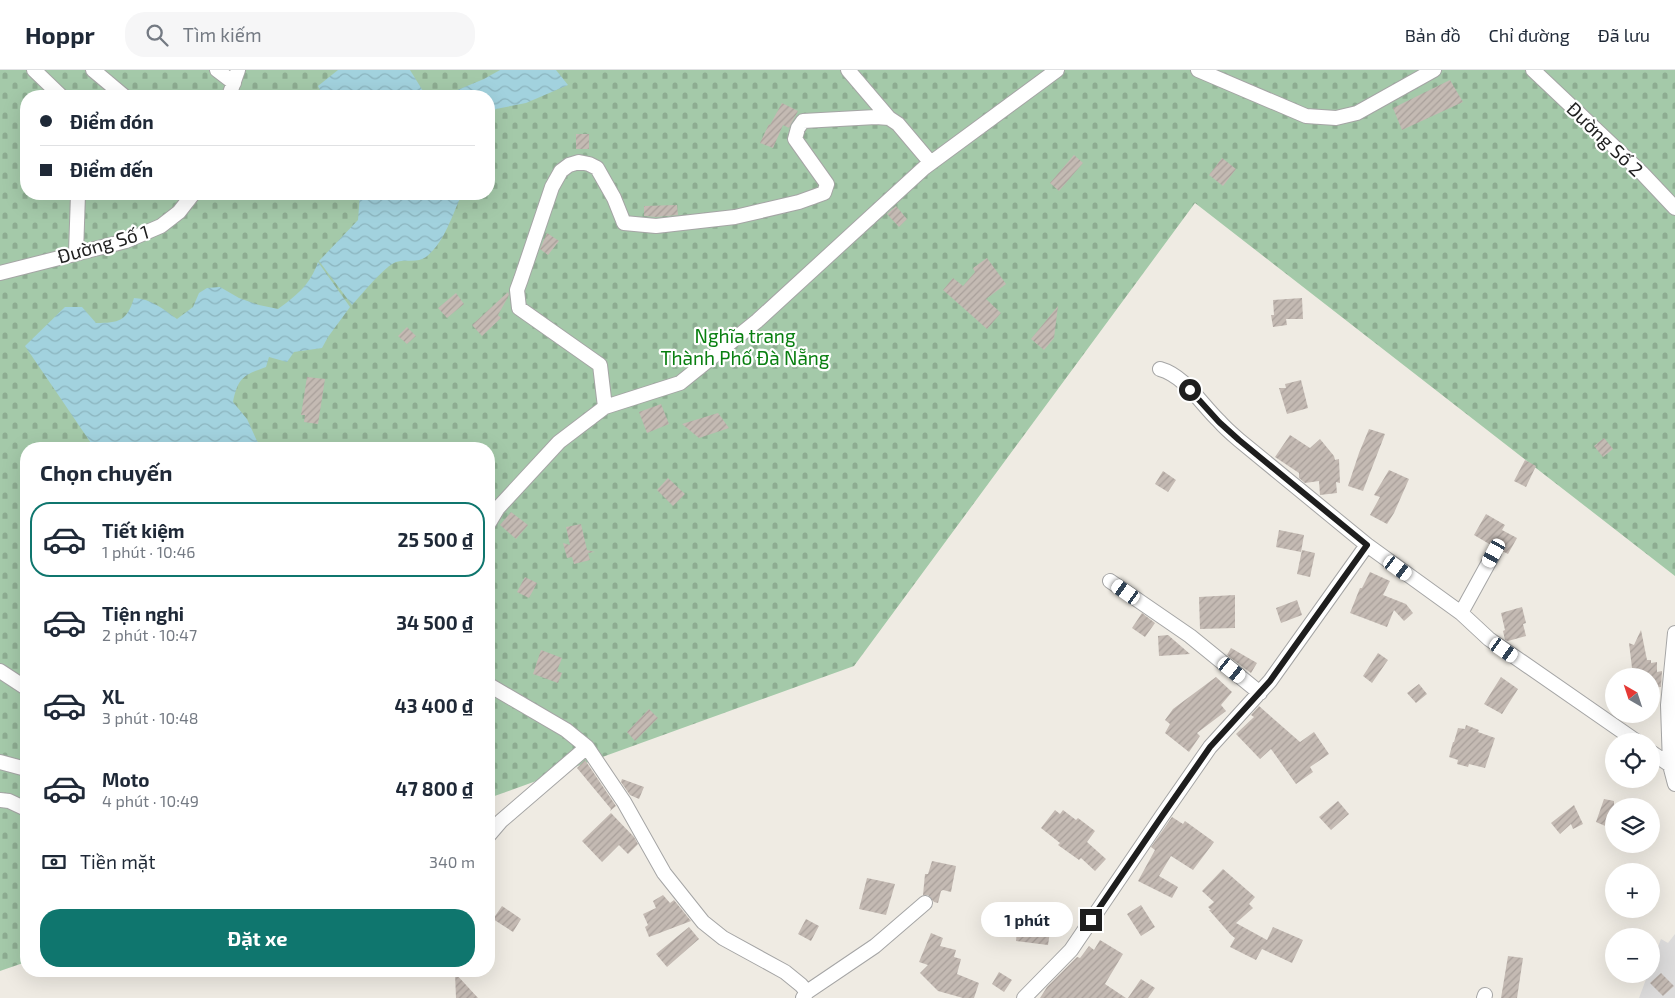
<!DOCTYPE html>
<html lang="vi">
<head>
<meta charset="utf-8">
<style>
  :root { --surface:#fff; --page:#f6f6f7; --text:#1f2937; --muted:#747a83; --line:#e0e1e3; --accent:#0f766e }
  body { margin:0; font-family:"Exo 2",sans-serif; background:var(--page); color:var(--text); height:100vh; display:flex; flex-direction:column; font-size:19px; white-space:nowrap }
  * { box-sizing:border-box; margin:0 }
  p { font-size:16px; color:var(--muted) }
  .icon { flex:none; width:28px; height:28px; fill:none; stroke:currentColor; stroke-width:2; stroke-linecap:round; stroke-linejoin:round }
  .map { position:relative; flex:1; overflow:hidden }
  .details { position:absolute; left:20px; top:372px; width:475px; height:535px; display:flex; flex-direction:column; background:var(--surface); border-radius:20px; box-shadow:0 5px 20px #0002 }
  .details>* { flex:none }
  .banner { position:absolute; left:20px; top:20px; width:475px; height:110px; border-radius:20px; box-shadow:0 5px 20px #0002; display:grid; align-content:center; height:110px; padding:0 20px; background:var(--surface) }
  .needle { width:32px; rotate:321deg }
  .controls { position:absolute; left:1605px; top:598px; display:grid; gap:10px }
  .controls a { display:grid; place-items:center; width:55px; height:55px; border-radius:50%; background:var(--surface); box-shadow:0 5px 20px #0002; font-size:25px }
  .end { position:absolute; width:22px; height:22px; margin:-11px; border:6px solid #1e1e1e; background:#fff; box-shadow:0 0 0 2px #fff }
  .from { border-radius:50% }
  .bubble { position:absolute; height:35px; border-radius:18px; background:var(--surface); box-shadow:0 5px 20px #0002; font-size:16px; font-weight:700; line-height:35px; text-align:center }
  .car { position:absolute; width:15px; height:30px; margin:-15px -8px; border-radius:6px; box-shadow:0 0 4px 1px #0007; background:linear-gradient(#fff 24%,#345 0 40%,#fff 0 76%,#345 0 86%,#fff 0) }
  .banner b { display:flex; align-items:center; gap:18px; height:48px; font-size:19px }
  .banner b+b { border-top:1px solid var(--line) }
  .banner i { width:12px; height:12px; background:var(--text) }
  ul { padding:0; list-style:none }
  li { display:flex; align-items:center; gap:15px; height:75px; margin:0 10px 8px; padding:0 10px; border:2px solid transparent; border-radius:20px }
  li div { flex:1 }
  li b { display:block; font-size:19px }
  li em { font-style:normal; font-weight:700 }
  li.on { border-color:var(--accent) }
  li>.icon { width:45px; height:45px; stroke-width:1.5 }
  h2 { padding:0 20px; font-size:22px; line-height:60px }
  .pay { display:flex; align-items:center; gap:12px; height:55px; padding:0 20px; font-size:19px }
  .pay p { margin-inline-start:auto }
  .action { display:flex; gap:10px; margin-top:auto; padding:10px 20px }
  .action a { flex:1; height:58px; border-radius:20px; background:var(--accent); color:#fff; font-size:20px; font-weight:700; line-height:58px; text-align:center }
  header { display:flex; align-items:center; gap:30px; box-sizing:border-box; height:70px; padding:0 25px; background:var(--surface); border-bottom:1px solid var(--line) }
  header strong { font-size:24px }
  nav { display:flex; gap:28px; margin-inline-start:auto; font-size:18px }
  .search { width:350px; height:45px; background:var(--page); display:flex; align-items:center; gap:12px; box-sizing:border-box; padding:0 18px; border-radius:20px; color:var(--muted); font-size:19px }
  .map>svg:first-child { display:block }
  .residential { fill:#dcdbdb }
  .cemetery { fill:url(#cemetery-stones); fill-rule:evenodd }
  .water { fill:url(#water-waves) }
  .building { fill:url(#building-hatch) }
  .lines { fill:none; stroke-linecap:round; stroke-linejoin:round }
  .minor-casing { stroke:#a5a5a5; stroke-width:16 }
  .minor { stroke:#fff; stroke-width:14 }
  .route { stroke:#1e1e1e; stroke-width:6 }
  .labels { text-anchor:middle; stroke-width:4.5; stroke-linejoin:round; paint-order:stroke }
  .street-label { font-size:19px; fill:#1e1e1e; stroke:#fff }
  .park-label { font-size:19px; fill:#087f10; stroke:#fff }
</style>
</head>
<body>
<header>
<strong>Hoppr</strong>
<div class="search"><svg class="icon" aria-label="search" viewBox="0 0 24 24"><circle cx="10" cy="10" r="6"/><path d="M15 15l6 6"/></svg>Tìm kiếm</div>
<nav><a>Bản đồ</a><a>Chỉ đường</a><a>Đã lưu</a></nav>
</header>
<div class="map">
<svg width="1675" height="928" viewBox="0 0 1675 928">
  <defs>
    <pattern id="cemetery-stones" width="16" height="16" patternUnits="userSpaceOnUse" patternTransform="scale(1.25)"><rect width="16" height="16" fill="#a4c9a9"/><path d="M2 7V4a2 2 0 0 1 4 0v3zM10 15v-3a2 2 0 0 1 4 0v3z" fill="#8dac91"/></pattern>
    <pattern id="water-waves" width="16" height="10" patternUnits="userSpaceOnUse" patternTransform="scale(1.25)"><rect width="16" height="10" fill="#a2d2de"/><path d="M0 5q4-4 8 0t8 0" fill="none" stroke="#8bb4be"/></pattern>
    <pattern id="building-hatch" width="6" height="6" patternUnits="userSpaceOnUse" patternTransform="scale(1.25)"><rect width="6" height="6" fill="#c4bab3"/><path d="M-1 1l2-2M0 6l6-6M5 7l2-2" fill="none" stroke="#a89f9a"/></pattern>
  </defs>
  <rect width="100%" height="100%" fill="#efebe3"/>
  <path class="residential" d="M1675,864V928H1639L1648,904H1651V895L1661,869L1668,873Z"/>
  <path class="cemetery" d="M0,0H1675V506L1195,133L854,596L489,728V379H26V892L0,901ZM26,26H489V124H26Z"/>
  <path class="water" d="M338,0H410L423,21L450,23L484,9L500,0H556L568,15L526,33L496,39L489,44V26H323L318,16Z
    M360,124H462C452,145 445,172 426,187C418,193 405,189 396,192C385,196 361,225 352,235L319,191L358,150Z
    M318,192L350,237L328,267L322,278L294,282L287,292L269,287L266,297C244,305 238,307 233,332L247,349L257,371L264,379H244L238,373C225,379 216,381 202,375L197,379H95L25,276L65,237H82L96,253C119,253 127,251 134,228C152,229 163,239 177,249L193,237L199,223L207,218L220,217L239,228L259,235L278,239C297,225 310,215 318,192Z"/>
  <path class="building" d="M1450,10L1463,32L1402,60L1393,38Z
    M782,33L798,41L789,58L783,55L773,78L760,73L769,54L770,55Z
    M576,64H589V79H576Z
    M1074,85L1083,93L1059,121L1050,113Z
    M1222,88L1236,99L1223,116L1209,105Z
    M677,135L678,145L656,147L644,146V136Z
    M896,136L907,149L899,157L887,144Z
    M547,163L559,171L548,185L540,179Z
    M987,188L1006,214L986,229L1001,243L987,259L943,220L953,208L963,216L975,202L973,198Z
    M508,222L509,225L498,245L501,248L482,266L472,255Z
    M456,223L464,234L447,248L438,238Z
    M1302,228L1303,249H1286L1287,255L1273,257L1271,245H1274L1273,230Z
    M1058,236L1054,268L1044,280L1031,269Z
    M407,257L416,266L407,274L398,266Z
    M307,307L325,309L318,354L304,352L305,345H301Z
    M1301,310L1308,338L1287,344L1279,318H1286L1285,314Z
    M661,334L669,354L647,363L639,342Z
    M718,343L729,358L699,368L682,354Z
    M1369,359L1385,364L1363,421L1348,416L1359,383Z
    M1290,365L1310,378L1320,369L1334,386L1335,390L1339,389L1340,413L1336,412L1337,423L1320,425L1319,411L1305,413L1299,408V403L1275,387Z
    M1604,368L1613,379L1603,387L1594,376Z
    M1525,390L1536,396L1526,417L1514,411Z
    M1389,400L1409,409L1394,443L1387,454L1370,445L1380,427L1374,425Z
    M1163,401L1176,410L1168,422L1155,414Z
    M668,408L685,424L673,436L657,420Z
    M511,442L528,455L516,469L500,455Z
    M1486,444L1505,455L1502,460L1517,468L1508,484L1502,481L1498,475H1491L1474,465Z
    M581,454L587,480L595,482L588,483L590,490L574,494L572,487L567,488L563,473L570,475L566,457Z
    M1279,460L1304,465L1301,482L1276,477Z
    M1302,480L1315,483L1310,507L1297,504Z
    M1370,502L1390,511L1383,525L1406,534L1413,543L1404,551L1394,540L1387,557L1350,543L1360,518H1362Z
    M525,507L537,513L529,528L517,522Z
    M1235,525V558L1200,559L1199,527Z
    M1297,530L1302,545L1281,553L1276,538Z
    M1522,537L1526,553L1523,554L1526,566L1508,571L1505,570L1503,561L1505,560L1501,543Z
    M1142,543L1155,553L1145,567L1132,558Z
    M1641,560L1647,590H1651V593L1657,592V602L1662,601L1661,617L1651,618V606H1633L1629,573L1634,575Z
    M1168,565L1190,584L1159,586L1158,566Z
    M1231,578L1257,593L1251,603L1227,585Z
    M541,580L562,588L557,601L562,603L558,613L533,604Z
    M1378,583L1388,590L1372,613L1363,606Z
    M1216,607L1232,622L1221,635L1226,641L1197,663L1200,666L1189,682L1165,663L1170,654L1165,650L1173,639Z
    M1501,607L1518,619L1502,644L1484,634Z
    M1419,614L1427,624L1416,633L1407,623Z
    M1259,636L1300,672L1314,662L1329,684L1310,697L1313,702L1296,714L1271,679L1260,689L1236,664L1254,647L1251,645Z
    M649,639L658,648L635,671L627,662Z
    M1466,655L1479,660L1478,662L1495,668L1485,698L1469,694L1468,697L1457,694L1458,690L1449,687L1453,672H1454L1458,658L1465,659Z
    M585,690L616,736L610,741L611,739L577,698Z
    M622,709L644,717L639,729L630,725L621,712Z
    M1604,729L1614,731V749L1610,758L1596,752Z
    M1338,731L1349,744L1331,760L1319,747Z
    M1574,735L1583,754L1573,759L1571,754L1560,764L1551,753Z
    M1055,740L1060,744L1063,740L1076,750L1078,748L1095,761L1087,772L1106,789L1095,801L1081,788L1079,790L1058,775L1060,773L1041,758Z
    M611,743L634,767L638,774L628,784L619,775L602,792L582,771Z
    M1172,747L1183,754L1185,751L1214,772L1193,800L1171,786L1159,806L1178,817L1172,828L1138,811L1155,780L1151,777Z
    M932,791L956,796L951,822L943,820L941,821L938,833L934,832L928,825H923L925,804H928Z
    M1223,799L1255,827L1249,834L1253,838L1236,853L1267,870L1273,857L1303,870L1292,893L1262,879L1256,890L1230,877L1235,868L1231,865L1209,840H1211L1208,837L1214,832L1202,821Z
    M867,808L895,814L886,845L859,839Z
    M663,825L670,833L674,830L691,851L649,867L645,857L648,855L643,844L656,838L653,831Z
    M1141,835L1155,857L1141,866L1127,844Z
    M502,836L521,849L513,862L493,849Z
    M806,849L819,856L811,871L798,864Z
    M1018,851L1051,855L1048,875L1016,871Z
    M689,857L699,869L667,897L656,884Z
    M931,863L943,868L940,876L956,880L954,887L961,889L957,904L979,913L974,928H963L938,921L920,903L928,895L919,892Z
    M1100,870L1123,884L1105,914L1126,928H1040L1047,917L1077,887L1080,888L1089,876L1094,880Z
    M1508,886L1523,888L1517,928H1501Z
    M999,902L1012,910L1004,922L992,914Z
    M455,903L478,928H456Z
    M1661,903L1674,916L1663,926L1650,913Z
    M1141,909L1155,918L1148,928H1128Z"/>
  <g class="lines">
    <g class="minor-casing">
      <path id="minor" d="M34,0L61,26
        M93,0L124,26
        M217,0L234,13
        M848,0L889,48L898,54L931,93
        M1198,0L1306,46L1336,48L1357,43L1434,0
        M1533,0L1642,103L1675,138
        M229,26L238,0
        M76,183L78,124
        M0,203L126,171L161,156L179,142L193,124
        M1160,299C1185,306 1201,334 1219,351C1225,358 1232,364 1239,370L1367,475L1461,543L1489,569L1636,671
        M605,337L600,295L519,238L517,220L521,209L552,117L561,101L569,95L579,92L589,94L597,98L614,128L624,153L656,156L735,147L799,132L824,123L827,114L795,69L798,58L803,51L876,47L889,48
        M489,453L498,438L559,372L605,337L680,313L757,251L924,98L1057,0
        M1110,511L1190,566L1260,623
        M1461,543L1494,483
        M1675,563L1668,635L1670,695L1675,714
        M0,601L26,618
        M489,615L566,660L587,677L624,732L664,803L703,852L723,868L785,902L801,915L807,922
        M1651,682L1670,695
        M0,692L26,699
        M0,730L9,731L26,739
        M489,765L501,751L587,677
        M803,928L807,922L875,876L925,833
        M1024,928L1071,880L1162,746L1210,677L1270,611L1367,475
        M1484,928L1485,925"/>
    </g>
    <use href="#minor" class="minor"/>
  </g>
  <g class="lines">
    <path class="route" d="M1091,850L1162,746L1210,677L1270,611L1367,475L1239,370L1219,352L1190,320"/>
  </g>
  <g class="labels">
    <g class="street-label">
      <text transform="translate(1605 69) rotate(44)" y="7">Đường Số 2</text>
      <text transform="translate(103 174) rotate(-16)" y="7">Đường Số 1</text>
    </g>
    <g class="park-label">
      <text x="745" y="273">Nghĩa trang<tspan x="745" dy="22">Thành Phố Đà Nẵng</tspan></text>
    </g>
  </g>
</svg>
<div class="controls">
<a><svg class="needle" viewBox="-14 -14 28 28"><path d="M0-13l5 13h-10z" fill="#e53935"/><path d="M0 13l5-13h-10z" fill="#747a83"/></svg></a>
<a><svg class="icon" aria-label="locate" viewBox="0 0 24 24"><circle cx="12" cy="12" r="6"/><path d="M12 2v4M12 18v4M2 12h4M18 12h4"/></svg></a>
<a><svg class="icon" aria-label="layers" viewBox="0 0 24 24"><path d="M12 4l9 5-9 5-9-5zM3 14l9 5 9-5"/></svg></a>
<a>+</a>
<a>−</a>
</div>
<i class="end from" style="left:1190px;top:320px"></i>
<i class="end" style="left:1091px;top:850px"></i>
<div class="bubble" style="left:981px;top:832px;width:92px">1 phút</div>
<i class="car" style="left:1494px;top:483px;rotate:209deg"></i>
<i class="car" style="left:1398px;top:498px;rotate:126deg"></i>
<i class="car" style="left:1126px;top:522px;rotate:305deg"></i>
<i class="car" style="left:1504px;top:580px;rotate:125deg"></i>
<i class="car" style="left:1232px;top:600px;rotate:129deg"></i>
<div class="banner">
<b><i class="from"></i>Điểm đón</b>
<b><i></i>Điểm đến</b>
</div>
<section class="details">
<h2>Chọn chuyến</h2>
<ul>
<li class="on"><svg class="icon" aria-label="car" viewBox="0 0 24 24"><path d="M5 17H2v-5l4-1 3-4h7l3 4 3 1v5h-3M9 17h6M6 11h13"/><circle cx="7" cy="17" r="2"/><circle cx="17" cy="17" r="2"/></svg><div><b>Tiết kiệm</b><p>1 phút · 10:46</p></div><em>25 500 ₫</em></li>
<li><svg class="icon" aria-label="car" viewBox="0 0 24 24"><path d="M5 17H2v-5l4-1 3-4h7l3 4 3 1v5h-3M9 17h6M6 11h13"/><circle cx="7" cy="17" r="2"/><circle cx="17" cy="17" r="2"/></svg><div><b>Tiện nghi</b><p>2 phút · 10:47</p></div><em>34 500 ₫</em></li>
<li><svg class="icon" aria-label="car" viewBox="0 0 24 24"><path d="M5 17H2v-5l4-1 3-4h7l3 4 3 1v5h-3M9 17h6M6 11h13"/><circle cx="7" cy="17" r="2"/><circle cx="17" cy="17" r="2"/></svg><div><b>XL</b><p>3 phút · 10:48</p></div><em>43 400 ₫</em></li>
<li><svg class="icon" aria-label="car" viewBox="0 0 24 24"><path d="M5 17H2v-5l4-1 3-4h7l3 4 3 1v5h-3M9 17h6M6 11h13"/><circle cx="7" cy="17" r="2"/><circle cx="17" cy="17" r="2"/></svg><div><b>Moto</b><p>4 phút · 10:49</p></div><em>47 800 ₫</em></li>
</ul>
<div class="pay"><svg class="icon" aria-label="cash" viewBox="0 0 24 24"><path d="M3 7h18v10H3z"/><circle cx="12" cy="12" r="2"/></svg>Tiền mặt<p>340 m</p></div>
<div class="action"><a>Đặt xe</a></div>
</section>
</div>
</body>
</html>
